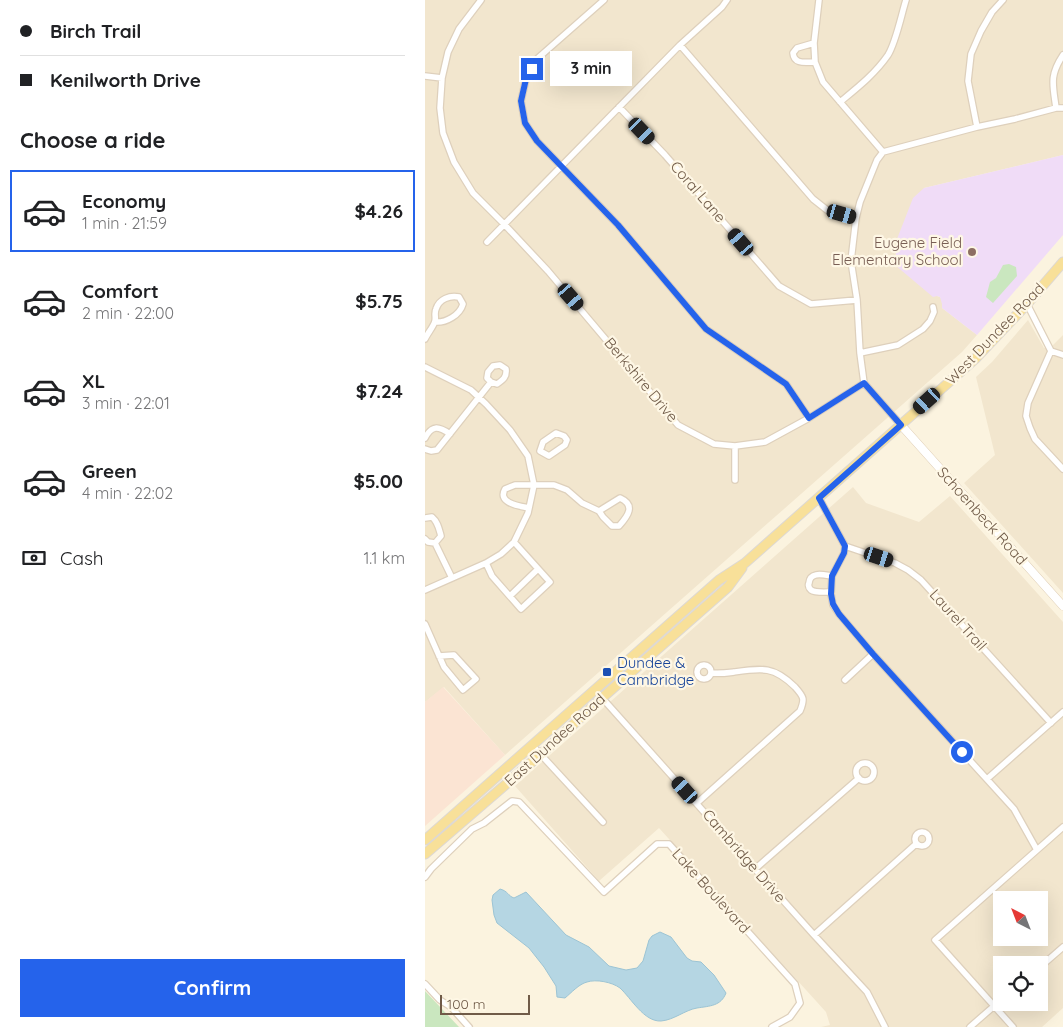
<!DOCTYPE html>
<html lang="en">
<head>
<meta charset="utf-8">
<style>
  :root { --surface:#fff; --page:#f2f2f2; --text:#202124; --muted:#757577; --line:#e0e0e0; --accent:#2563eb }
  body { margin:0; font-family:Quicksand,sans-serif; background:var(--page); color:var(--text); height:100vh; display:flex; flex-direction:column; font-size:19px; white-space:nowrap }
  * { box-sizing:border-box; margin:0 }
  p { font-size:16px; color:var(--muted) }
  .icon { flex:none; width:28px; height:28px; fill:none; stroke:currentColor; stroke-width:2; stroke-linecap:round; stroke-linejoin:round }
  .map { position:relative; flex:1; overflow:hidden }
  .drawer { display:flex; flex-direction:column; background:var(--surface); width:425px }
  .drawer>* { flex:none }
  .hud { display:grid; align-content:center; height:110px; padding:0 20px; background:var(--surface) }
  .needle { width:32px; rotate:318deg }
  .fabs { position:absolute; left:568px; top:891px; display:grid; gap:10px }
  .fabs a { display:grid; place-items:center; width:55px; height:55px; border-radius:0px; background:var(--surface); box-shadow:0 5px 20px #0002; font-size:25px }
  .scale { position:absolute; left:15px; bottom:12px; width:90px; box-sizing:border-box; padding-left:5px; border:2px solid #705b48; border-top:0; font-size:14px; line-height:18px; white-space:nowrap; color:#705b48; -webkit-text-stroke:4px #fef7e5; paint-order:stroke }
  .end { position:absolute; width:22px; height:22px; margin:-11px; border:6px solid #2563eb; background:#fff; box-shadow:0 0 0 2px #fff }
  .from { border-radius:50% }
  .bubble { position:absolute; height:35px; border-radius:0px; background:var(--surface); box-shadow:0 5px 20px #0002; font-size:16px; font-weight:700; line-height:35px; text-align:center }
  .car { position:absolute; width:15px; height:30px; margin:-15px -8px; border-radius:6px; box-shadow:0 0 4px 1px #0007; background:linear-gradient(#222 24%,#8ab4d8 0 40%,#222 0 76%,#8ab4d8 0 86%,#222 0) }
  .hud b { display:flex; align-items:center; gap:18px; height:48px; font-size:19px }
  .hud b+b { border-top:1px solid var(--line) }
  .hud i { width:12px; height:12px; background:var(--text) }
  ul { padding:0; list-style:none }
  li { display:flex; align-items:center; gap:15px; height:82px; margin:0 10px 8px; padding:0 10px; border:2px solid transparent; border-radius:0px }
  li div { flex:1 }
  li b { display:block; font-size:19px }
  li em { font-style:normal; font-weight:700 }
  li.selected { border-color:var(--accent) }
  li>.icon { width:45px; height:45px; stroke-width:1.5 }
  h2 { padding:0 20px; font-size:22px; line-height:60px }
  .pay { display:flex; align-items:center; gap:12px; height:55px; padding:0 20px; font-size:19px }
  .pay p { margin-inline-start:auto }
  .action { display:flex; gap:10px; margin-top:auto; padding:10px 20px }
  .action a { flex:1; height:58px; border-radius:0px; background:var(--accent); color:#fff; font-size:20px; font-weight:700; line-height:58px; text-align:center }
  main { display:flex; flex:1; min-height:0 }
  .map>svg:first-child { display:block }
  .residential { fill:#f2e6ce; fill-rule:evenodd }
  .commercial { fill:#fbe4d3 }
  .education { fill:#f0dcf7 }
  .green { fill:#cae7bf }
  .water { fill:#b5d6e3; stroke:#9cc4d4 }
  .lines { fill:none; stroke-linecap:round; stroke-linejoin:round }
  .minor-casing { stroke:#ded0bc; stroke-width:8 }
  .secondary-casing { stroke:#e0cfb7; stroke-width:9 }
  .primary-casing { stroke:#ddd8d3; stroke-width:11 }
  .minor { stroke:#fff; stroke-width:5.5 }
  .secondary { stroke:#fff; stroke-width:8 }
  .primary { stroke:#f8e099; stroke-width:9 }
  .route { stroke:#2563eb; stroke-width:6 }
  .education-dot { fill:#8d6e63; stroke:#fef7e5; stroke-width:2 }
  .transit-dot { fill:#1a4fb4; stroke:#fef7e5; stroke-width:2 }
  .labels { text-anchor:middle; stroke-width:4.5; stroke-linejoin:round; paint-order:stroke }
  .street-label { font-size:15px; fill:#705b48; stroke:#fef7e5 }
  .education-label { font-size:15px; fill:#785e54; stroke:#fef7e5; text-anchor:end }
  .transit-label { font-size:15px; fill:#164399; stroke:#fef7e5; text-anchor:start }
</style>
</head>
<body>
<main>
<section class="drawer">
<div class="hud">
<b><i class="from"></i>Birch Trail</b>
<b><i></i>Kenilworth Drive</b>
</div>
<h2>Choose a ride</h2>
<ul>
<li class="selected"><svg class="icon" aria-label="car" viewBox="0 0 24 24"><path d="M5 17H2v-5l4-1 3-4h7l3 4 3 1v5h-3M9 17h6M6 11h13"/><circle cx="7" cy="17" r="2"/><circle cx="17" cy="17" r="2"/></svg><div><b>Economy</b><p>1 min · 21:59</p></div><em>$4.26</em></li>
<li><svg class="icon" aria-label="car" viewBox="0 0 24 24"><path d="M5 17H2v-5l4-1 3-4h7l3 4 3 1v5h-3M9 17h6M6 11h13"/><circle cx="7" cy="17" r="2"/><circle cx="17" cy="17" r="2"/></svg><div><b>Comfort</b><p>2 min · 22:00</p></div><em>$5.75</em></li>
<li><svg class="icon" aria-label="car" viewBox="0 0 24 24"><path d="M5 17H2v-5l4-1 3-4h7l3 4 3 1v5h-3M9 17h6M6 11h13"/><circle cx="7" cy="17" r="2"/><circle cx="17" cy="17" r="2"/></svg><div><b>XL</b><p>3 min · 22:01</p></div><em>$7.24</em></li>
<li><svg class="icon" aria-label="car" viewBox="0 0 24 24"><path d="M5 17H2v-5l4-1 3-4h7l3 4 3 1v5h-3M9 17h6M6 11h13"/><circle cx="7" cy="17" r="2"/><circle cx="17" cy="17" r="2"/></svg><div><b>Green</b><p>4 min · 22:02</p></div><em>$5.00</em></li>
</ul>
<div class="pay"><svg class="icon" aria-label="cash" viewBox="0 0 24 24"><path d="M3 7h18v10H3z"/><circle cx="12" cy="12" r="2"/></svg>Cash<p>1.1 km</p></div>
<div class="action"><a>Confirm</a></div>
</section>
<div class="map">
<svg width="638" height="1027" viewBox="0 0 638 1027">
  <rect width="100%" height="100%" fill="#fbf3df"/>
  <path class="residential" d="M0,0H638V155L499,188L512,296L515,297L517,300V308L552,335L537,352L80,755L19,687L0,702Z
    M603,320L619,348L627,346L638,335V593L539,483L570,455L551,377L567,362Z
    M428,487L441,503L494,522L525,496L638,622V1008L617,1027H396L405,1025L401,1012L234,828L174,881L90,786ZM576,900H614V938H576ZM576,965H614V1002H576Z"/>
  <path class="commercial" d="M18,687L80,755L0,826V702Z"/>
  <path class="education" d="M638,155V235L552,335L517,308V304L515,297L512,296L508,297L470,265L472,239L488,198L499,188Z"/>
  <path class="green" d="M584,264L591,267L592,276L568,303L561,297L565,282L571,278L578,265Z
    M0,991L34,1027H0Z"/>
  <path class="water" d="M75,889C83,891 83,896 89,898L101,892L141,935L164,947L184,966L201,970L212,968L218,961L224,940L227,936L235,932L246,937L262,958L267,961L276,962L289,975L301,993C296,1006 285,1006 272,1008C260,1010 249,1020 236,1021C219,1022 206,998 195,988C187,982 171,979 162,982C154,984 146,993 140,998L132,997L131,986L119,967L104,948L72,923L69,915L67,900L68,895Z"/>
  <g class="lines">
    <g class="minor-casing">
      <path id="minor" d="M179,0L113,58L101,79L96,101L100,123L112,141L193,225L281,329L361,384L384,418
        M394,0L389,43L390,62L398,82L458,152
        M389,43L372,48L368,53C369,65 381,62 390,62
        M255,45L388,199L402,210L431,218
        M0,76L17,78L23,52L34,29L56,0
        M17,78L15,108L18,133L29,162L48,193L80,225L123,271L253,425L289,444L310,446L340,442L384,418L439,383
        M415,102C432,88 450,74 463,55C471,42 476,16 481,0
        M194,107L240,155L354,286L386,304L432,300
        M631,108C628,85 624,76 638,55
        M552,127L543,81L546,54L556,31L567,12L578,0
        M458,152L452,160L435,202L431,218L426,261L432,300L435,353L439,383L476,425
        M458,152L552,127L590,119L631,108H638
        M62,242L255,45L297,7L302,0
        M602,304L626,351L603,403L601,416L605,428L610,439L638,469
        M0,339C2,334 9,326 10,321C11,317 9,313 11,309C14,299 25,295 34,297L38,304C35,315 21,323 10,322
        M626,351L638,355
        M435,353L473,345L498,329L505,321L509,312L508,307
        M75,365L81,369C82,377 78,380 72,384L66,382L62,378L63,372L68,366Z
        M0,367L46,390L61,404L85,430L103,456L109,485L103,513L89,542L76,554L61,563L0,590
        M131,433L139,436L142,440L140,445L124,456L115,451L118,442Z
        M0,438C7,425 13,426 25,434
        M310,446V480
        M0,449L6,451L12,450L66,382
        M394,498L420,546L419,553L407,576L406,594L408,605L414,614L448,654L589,809L612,850
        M104,508C94,506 72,503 80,489L90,485H129L142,490L157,503L174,511L178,517L187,526H194C203,516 211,505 195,498L174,511
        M0,518L7,517C13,522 14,529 16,536L10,543
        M0,539L3,542L10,543
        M10,543L27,578
        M420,546L470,563L483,570L496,580L626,723
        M61,563L67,576L96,609L125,582L89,542
        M406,592C401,592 390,593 386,590C384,588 383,585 384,583C385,571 399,575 407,576
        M85,596L113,569
        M0,624L19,667L38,690L51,679L29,655L14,656
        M272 672a7 7 0 1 1 14 0a7 7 0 1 1-14 0Z
        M420,680L448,654
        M170,690L389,935L442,992L460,1027
        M107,745L178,822
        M431 772a9 9 0 1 1 18 0a9 9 0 1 1-18 0Z
        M562,779L638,712
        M272,803L375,711C380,699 379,697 370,687C349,666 337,668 309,672C301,673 294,674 286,673
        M490 839a7 7 0 1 1 14 0a7 7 0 1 1-14 0Z
        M330,869L434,778
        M0,877L6,869L47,829L59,823L87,801L94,802L179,892L232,844H244L370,984L375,1003L365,1017L347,1027
        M389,935L491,844
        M614,968L638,947
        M0,984L15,1000L26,1007L44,1027
        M545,1027L576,1000
        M588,1027L510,940L638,827"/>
    </g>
    <g class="secondary-casing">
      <path id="secondary" d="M476,425L638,606"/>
    </g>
    <g class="primary-casing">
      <path id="primary" d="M0,840L294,580L320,563L550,359L602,304L638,262
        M0,854L115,755L177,698L303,587L317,568"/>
    </g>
    <use href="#minor" class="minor"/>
    <use href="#secondary" class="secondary"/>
    <use href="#primary" class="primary"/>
  </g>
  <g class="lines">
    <path class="route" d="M107,69L101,79L96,101L100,123L112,141L193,225L281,329L361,384L384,418L439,383L476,425L394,498L420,546L419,553L407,576L406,594L408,604L414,614L448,654L537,752"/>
  </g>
  <circle class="education-dot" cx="547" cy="252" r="5"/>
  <rect class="transit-dot" x="177" y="667" width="10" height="10" rx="2.5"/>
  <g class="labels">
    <g class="street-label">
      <text transform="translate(273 192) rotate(49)" y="5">Coral Lane</text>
      <text transform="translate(570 334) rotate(-46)" y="5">West Dundee Road</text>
      <text transform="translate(216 380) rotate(50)" y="5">Berkshire Drive</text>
      <text transform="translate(557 516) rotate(48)" y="5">Schoenbeck Road</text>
      <text transform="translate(533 620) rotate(48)" y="5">Laurel Trail</text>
      <text transform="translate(130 740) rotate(-42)" y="5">East Dundee Road</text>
      <text transform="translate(319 856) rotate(49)" y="5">Cambridge Drive</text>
      <text transform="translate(286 891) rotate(48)" y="5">Lake Boulevard</text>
    </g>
    <g class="education-label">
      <text x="537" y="248">Eugene Field<tspan x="537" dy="17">Elementary School</tspan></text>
    </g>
    <g class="transit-label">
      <text x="192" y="668">Dundee &amp;<tspan x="192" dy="17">Cambridge</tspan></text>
    </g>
  </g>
</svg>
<div class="fabs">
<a><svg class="needle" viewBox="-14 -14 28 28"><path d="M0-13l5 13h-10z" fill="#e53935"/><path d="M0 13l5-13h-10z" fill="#757577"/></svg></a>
<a><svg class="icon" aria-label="locate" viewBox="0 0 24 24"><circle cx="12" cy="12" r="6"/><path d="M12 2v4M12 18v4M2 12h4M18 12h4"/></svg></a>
</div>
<div class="scale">100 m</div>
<i class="end from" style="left:537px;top:752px"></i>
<i class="end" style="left:107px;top:69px"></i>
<div class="bubble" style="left:125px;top:51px;width:82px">3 min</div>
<i class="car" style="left:217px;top:131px;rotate:136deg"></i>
<i class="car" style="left:417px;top:214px;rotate:106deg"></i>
<i class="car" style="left:316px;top:242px;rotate:319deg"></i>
<i class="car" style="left:146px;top:297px;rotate:139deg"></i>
<i class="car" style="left:502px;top:401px;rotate:228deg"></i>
<i class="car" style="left:454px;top:557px;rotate:108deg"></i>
<i class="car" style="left:260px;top:790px;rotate:318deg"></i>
</div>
</main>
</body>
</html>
